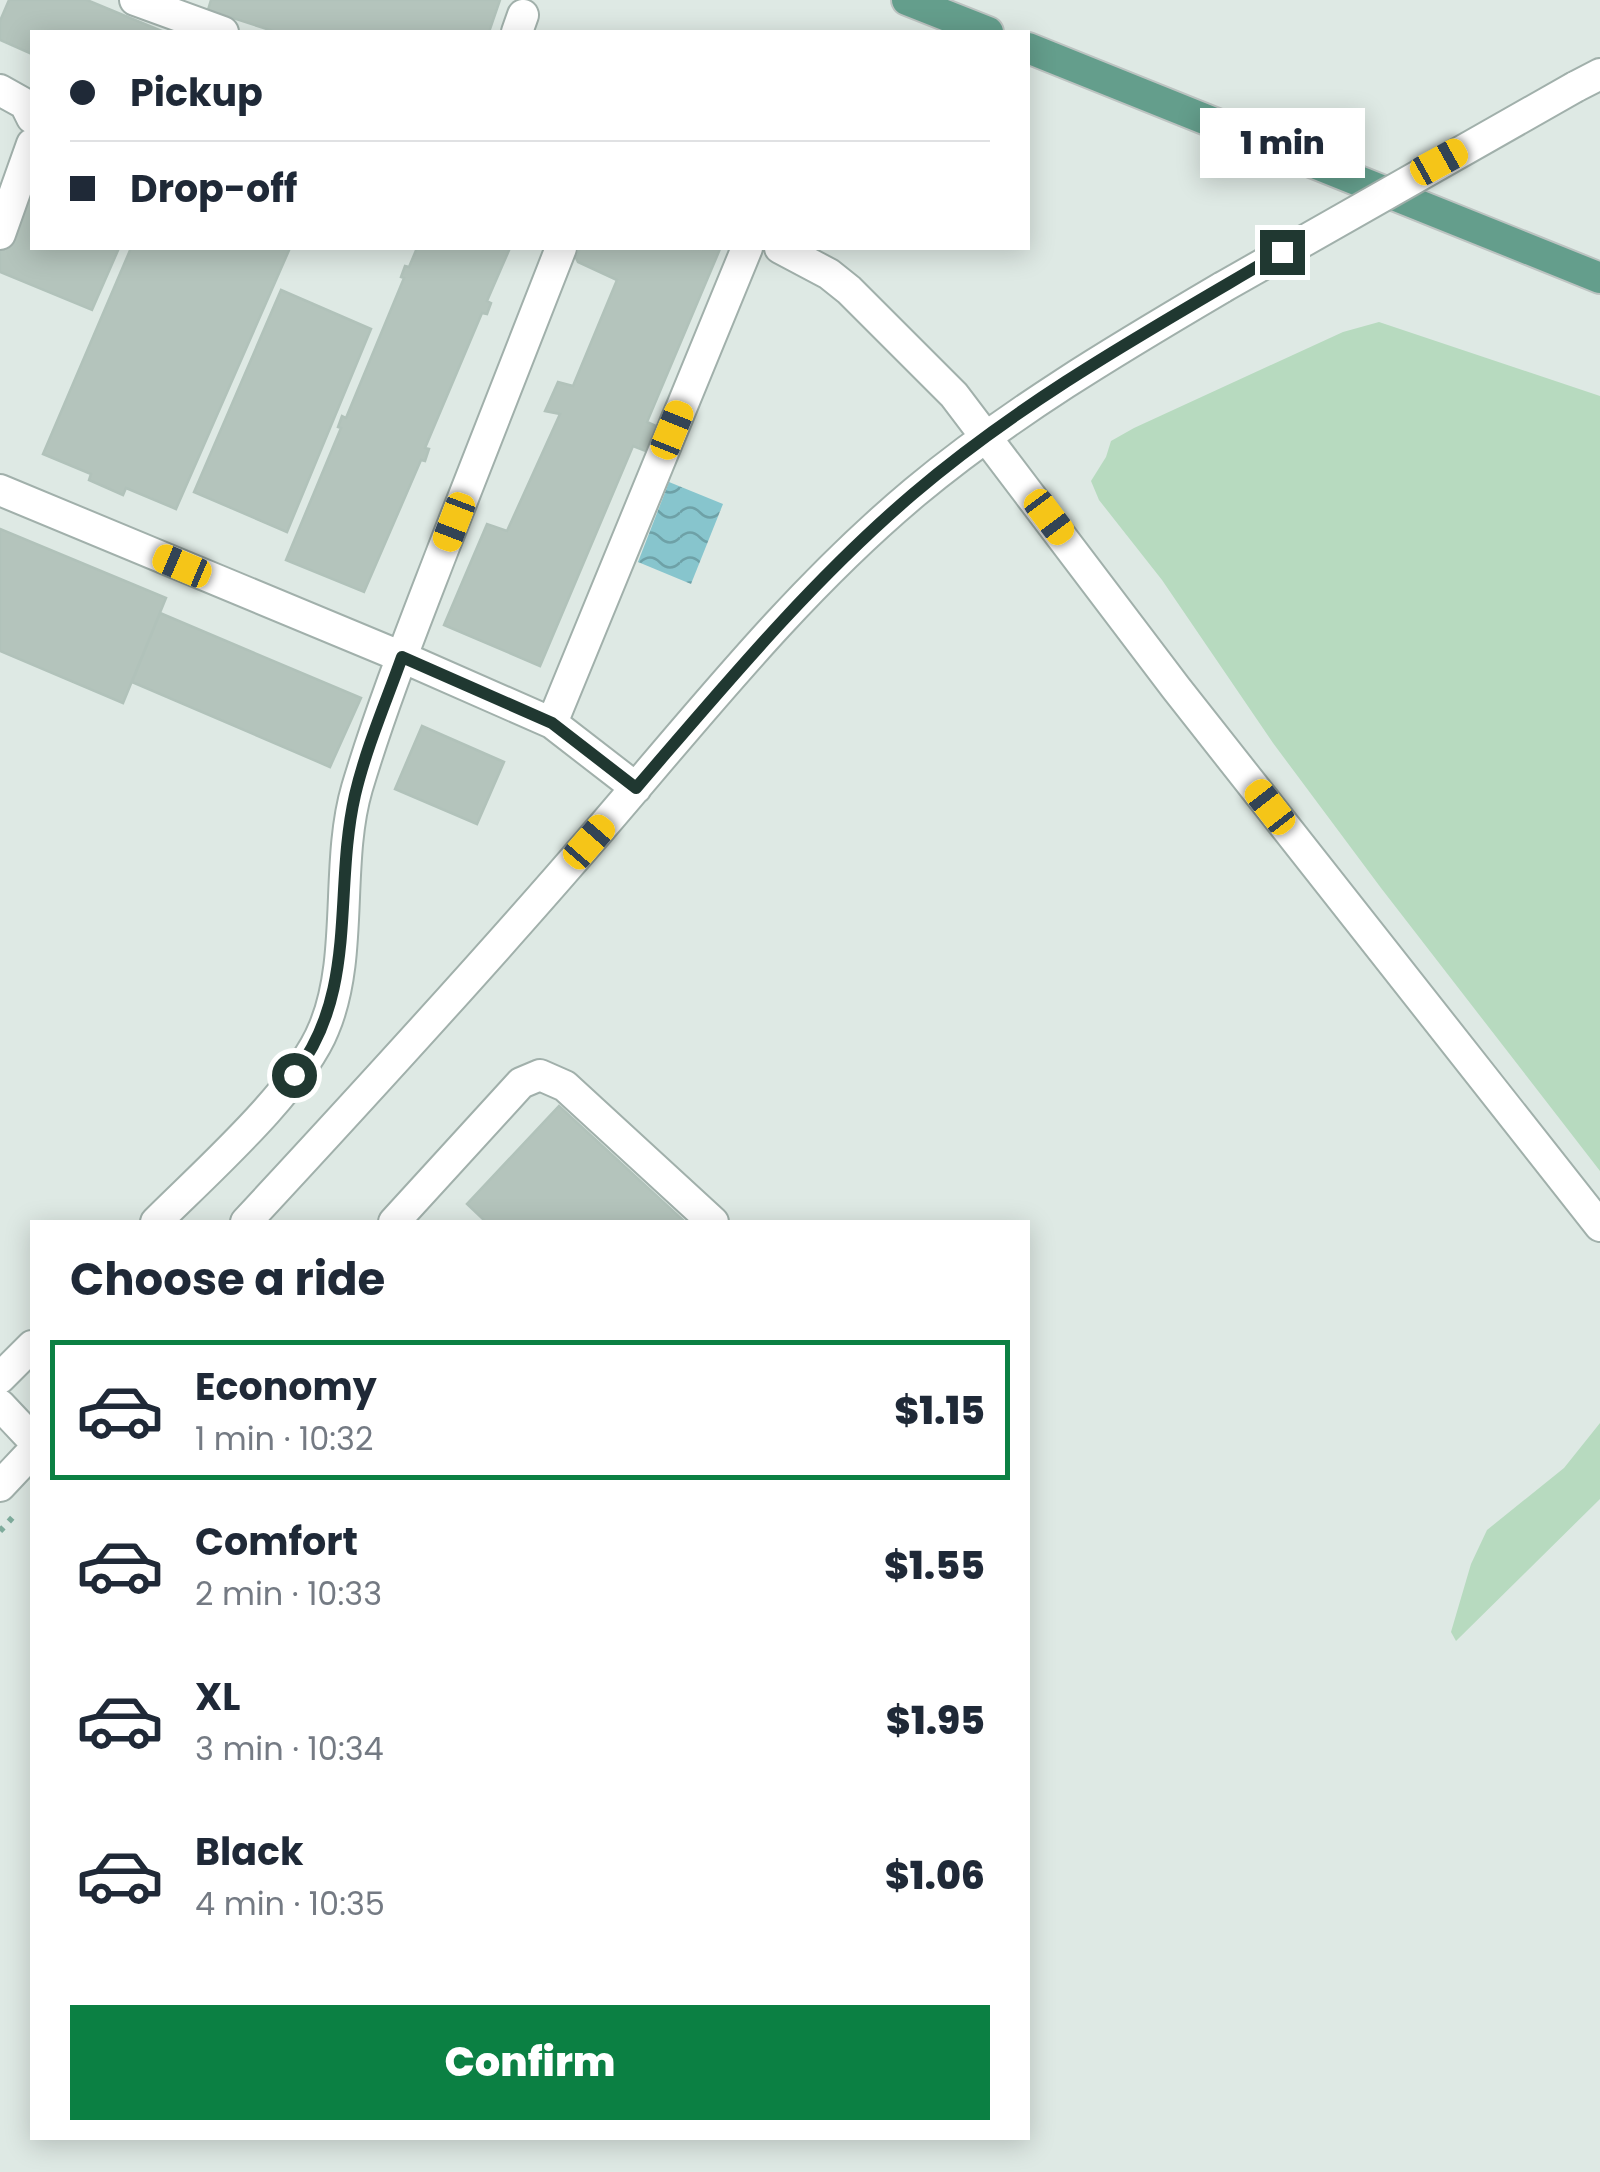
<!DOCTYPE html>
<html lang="en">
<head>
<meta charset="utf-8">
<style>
  :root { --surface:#fff; --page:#f2f2f3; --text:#1f2937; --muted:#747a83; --line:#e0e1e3; --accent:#0b8043 }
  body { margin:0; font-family:Poppins,sans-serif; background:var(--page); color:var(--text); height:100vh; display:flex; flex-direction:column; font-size:38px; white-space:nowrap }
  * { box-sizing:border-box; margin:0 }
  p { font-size:32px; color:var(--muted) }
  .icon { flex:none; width:55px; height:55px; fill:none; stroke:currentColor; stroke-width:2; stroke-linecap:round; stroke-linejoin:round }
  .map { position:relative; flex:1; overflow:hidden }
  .side { position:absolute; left:30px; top:1220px; width:1000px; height:920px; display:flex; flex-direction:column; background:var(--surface); border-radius:0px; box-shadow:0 5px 25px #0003 }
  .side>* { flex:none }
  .top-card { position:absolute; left:30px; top:30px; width:1000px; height:220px; border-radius:0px; box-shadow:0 5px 25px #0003; display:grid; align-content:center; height:220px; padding:0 40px; background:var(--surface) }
  .end { position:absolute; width:45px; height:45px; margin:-22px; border:12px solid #203831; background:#fff; box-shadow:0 0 0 5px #fff }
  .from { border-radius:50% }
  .bubble { position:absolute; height:70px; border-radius:0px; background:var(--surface); box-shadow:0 5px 25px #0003; font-size:32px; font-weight:800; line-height:70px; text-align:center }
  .car { position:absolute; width:30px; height:60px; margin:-30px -15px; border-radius:12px; box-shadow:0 0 8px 2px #0007; background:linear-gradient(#f5c518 24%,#345 0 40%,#f5c518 0 76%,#345 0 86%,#f5c518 0) }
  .top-card b { display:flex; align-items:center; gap:35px; height:95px; font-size:38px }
  .top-card b+b { border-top:2px solid var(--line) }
  .top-card i { width:25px; height:25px; background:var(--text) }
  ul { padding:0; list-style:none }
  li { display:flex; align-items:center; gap:30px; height:140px; margin:0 20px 15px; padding:0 20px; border:5px solid transparent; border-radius:0px }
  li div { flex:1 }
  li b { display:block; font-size:38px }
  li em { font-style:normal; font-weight:800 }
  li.on { border-color:var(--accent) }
  li>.icon { width:90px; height:90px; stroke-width:1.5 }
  h2 { padding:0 40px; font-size:45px; line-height:120px }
  .primary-button { display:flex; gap:20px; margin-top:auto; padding:20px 40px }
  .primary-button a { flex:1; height:115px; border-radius:0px; background:var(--accent); color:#fff; font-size:40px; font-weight:800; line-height:115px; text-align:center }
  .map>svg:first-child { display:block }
  .green { fill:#b7dabf }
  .water { fill:url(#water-waves) }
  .building { fill:#b4c4bc; stroke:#b1c2ba; stroke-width:2.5 }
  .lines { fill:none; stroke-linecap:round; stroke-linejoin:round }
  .minor-casing { stroke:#a1b0ab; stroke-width:34 }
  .major-casing { stroke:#bcc3c1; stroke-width:34 }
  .path { stroke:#7fac9c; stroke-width:6; stroke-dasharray:5 8; stroke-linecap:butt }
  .minor { stroke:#fff; stroke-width:30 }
  .major { stroke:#649e8c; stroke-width:30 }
  .minor-bridge-casing { stroke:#a1b0ab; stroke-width:34; stroke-linecap:butt }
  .minor-bridge { stroke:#fff; stroke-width:30 }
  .route { stroke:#203831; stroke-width:12 }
</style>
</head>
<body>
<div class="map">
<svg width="1600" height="2172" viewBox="0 0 1600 2172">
  <defs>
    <pattern id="water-waves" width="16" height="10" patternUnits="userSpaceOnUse" patternTransform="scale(2.5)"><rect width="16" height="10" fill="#87c5cd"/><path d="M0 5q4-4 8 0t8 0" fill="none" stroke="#6ea1a7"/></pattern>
  </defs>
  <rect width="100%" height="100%" fill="#dee9e4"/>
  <path class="green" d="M1379,322L1600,396V1171L1381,888L1273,743L1162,580L1099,500L1091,481L1106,457L1111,441L1134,428L1343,332Z
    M1600,1423V1499L1456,1641L1451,1632L1471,1564L1487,1530L1564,1468Z"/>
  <path class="water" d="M669,482L723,504L691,584L638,562Z"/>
  <path class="building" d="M9,0H87L164,32H32V54L0,40V21Z
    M211,0H500L489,32H276L208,10Z
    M32,172V248H119L92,310L0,272V250Z
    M131,248H290L176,509L126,488L123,495L89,480L91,474L43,454Z
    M417,248H510L487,301L491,303L487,314L482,313L425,448L429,449L425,461L421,460L364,592L286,560L341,428L338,427L342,416L346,418L404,278L401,277L405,266L409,267Z
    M580,248L720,249L647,422L658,427L648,452L633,446L540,666L444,625L487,524L507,531L560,414L545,411L558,382L573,386L617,280L578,262L576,258Z
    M281,290L371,329L287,532L194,492Z
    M0,529L166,598L123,703L0,651Z
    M160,613L361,698L330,767L132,682Z
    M422,726L504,762L477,824L395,789Z
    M559,1106L685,1222H486L467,1204Z"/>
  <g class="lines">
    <g class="minor-casing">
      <path id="minor" d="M135,0L223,32
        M517,32L523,15
        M1575,87L1600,74
        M0,90L25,104L32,118
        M0,234L32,144
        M780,248L829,274L849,290L954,395L1176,688L1600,1226
        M0,490L402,657L552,723L636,788
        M552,723L747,248
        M156,1222C204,1174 300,1089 324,1028C354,957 335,863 357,788C381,708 412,630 442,552C481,450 521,349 561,248
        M246,1222C362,1097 478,971 590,841C694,721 793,594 915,492C1010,413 1116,350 1223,287
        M394,1222L521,1083L540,1075L565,1086L713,1222
        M0,1378L32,1346
        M0,1405L32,1439
        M0,1486L32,1452"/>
    </g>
    <g class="major-casing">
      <path id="major" d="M907,0L988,32
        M1028,48L1600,278"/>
    </g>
    <path class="path" d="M0,1531L13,1517"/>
    <use href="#minor" class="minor"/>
    <use href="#major" class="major"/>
    <g class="minor-bridge-casing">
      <path id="minor-bridge" d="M1223,287L1575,87"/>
    </g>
    <use href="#minor-bridge" class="minor-bridge"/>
  </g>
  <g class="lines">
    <path class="route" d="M294,1075C359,992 333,892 355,795C366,748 386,702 402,657L552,723L636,788C724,686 810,582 913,494C1025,398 1155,327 1282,252"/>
  </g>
</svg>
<i class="end from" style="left:294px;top:1075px"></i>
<i class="end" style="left:1282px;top:252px"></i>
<div class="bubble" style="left:1200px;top:108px;width:165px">1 min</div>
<i class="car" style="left:1439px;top:162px;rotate:61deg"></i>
<i class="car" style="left:672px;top:430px;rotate:22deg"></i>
<i class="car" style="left:1049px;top:517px;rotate:143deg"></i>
<i class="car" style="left:454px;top:522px;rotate:201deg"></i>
<i class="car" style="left:182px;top:566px;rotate:293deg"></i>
<i class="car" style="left:1270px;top:807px;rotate:322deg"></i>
<i class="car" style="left:589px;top:842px;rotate:41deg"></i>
<div class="top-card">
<b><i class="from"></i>Pickup</b>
<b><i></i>Drop-off</b>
</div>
<section class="side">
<h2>Choose a ride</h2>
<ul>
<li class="on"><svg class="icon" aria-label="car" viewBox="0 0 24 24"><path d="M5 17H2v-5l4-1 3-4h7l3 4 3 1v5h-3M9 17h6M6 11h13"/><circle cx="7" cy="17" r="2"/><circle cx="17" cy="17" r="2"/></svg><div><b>Economy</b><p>1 min · 10:32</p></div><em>$1.15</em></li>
<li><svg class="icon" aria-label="car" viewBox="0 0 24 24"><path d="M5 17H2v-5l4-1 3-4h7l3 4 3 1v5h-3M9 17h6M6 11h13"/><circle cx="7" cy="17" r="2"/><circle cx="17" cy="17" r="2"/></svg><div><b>Comfort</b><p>2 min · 10:33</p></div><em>$1.55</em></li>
<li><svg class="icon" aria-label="car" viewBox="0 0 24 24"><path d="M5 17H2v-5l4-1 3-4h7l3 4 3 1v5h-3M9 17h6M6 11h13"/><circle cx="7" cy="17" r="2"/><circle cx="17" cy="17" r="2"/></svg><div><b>XL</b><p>3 min · 10:34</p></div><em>$1.95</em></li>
<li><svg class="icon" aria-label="car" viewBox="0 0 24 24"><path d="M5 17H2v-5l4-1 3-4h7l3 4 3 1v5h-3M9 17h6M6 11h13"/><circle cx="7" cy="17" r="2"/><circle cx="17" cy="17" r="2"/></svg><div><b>Black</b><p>4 min · 10:35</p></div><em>$1.06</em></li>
</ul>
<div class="primary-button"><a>Confirm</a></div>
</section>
</div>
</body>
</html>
